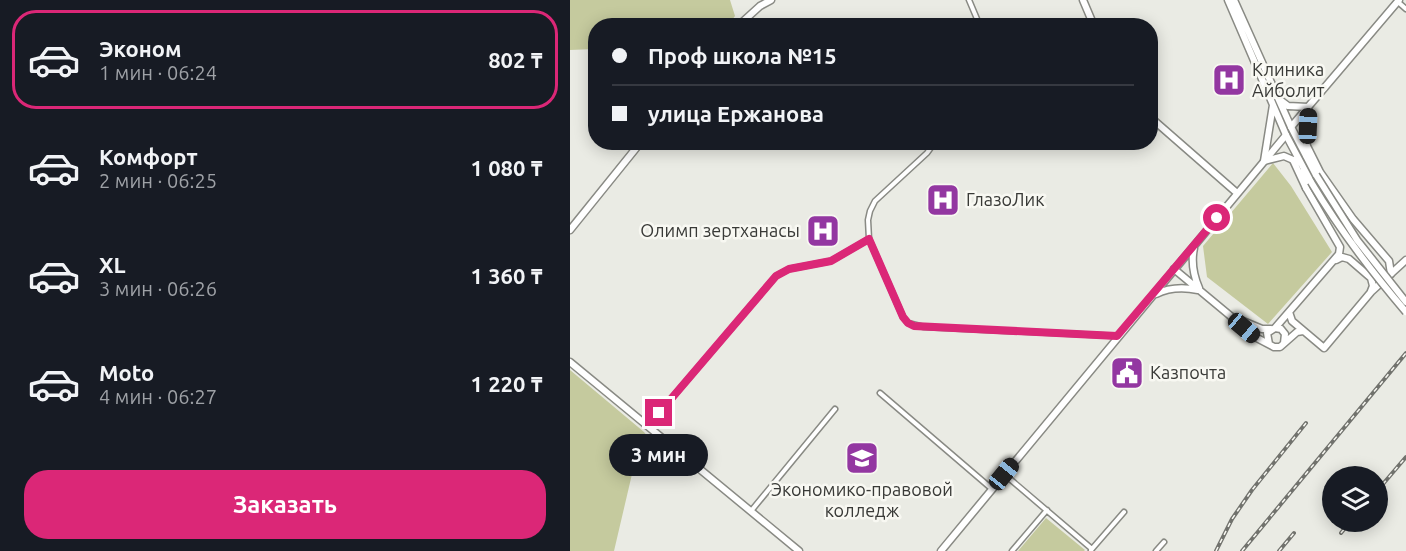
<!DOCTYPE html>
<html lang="ru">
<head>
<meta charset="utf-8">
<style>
  :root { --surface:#171b24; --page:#242831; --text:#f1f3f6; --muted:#9ea1a6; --line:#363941; --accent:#db2777 }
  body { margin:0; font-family:Ubuntu,sans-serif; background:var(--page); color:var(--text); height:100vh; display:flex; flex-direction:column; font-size:22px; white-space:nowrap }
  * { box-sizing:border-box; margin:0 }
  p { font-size:20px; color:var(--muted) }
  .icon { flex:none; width:33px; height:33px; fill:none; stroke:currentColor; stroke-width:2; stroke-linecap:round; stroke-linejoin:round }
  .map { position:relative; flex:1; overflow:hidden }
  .side { display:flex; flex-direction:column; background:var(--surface); width:570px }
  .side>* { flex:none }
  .hud { position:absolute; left:18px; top:18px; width:570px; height:132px; border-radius:24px; box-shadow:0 3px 15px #0003; display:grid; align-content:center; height:132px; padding:0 24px; background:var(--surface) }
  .fabs { position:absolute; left:752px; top:466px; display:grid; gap:12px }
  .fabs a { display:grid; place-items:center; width:66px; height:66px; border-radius:50%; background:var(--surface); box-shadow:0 3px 15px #0003; font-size:30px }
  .end { position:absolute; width:27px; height:27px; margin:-14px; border:8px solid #db2777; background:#fff; box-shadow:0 0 0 3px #fff }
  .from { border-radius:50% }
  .bubble { position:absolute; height:42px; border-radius:21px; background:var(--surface); box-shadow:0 3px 15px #0003; font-size:20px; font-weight:600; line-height:42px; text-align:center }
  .car { position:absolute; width:18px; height:36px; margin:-18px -9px; border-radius:8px; box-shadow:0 0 4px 2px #0007; background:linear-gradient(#222 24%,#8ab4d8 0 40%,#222 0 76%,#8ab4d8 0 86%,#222 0) }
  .hud b { display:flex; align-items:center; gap:21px; height:57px; font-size:22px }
  .hud b+b { border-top:2px solid var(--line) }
  .hud i { width:15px; height:15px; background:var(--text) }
  ul { padding:10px 0 0; list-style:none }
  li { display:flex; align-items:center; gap:18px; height:99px; margin:0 12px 9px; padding:0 12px; border:3px solid transparent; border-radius:24px }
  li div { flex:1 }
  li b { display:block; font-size:22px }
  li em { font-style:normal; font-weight:600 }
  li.current { border-color:var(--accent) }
  li>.icon { width:54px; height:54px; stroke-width:1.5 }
  .primary-button { display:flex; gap:12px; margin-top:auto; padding:12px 24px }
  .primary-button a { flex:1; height:69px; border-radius:24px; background:var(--accent); color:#fff; font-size:24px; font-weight:600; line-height:69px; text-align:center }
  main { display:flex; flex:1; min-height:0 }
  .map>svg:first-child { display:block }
  .green { fill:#c5ca9e }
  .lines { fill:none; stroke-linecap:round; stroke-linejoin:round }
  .street-casing { stroke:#898a84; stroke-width:7 }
  .secondary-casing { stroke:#898a84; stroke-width:9 }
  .primary-casing { stroke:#898a84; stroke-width:9 }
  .street { stroke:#fff; stroke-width:4 }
  .secondary { stroke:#fff; stroke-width:6 }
  .primary { stroke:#fff; stroke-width:6 }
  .rail-casing { stroke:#71726d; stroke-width:4 }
  .rail { stroke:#f8f8f2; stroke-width:1.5; stroke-dasharray:4.5; stroke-linecap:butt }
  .primary-bridge-casing { stroke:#898a84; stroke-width:9; stroke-linecap:butt }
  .primary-bridge { stroke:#fff; stroke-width:6 }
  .route { stroke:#db2777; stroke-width:8 }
  .labels { text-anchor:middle; stroke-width:5; stroke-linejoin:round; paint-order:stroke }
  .poi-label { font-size:18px; fill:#393a37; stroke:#f8f8f2; text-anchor:start }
</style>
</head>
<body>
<main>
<section class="side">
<ul>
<li class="current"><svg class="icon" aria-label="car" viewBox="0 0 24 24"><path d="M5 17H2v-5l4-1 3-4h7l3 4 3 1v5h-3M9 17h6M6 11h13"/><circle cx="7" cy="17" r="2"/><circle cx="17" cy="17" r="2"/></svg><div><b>Эконом</b><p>1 мин · 06:24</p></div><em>802 ₸</em></li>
<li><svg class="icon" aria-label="car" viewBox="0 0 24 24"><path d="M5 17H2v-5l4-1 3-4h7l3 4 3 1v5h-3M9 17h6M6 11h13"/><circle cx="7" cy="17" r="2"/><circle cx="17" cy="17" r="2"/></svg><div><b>Комфорт</b><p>2 мин · 06:25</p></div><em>1 080 ₸</em></li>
<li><svg class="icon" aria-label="car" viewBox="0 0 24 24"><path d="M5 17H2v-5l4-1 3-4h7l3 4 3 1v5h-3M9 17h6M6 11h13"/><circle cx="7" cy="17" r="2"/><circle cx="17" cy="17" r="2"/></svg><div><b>XL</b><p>3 мин · 06:26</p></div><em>1 360 ₸</em></li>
<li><svg class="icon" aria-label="car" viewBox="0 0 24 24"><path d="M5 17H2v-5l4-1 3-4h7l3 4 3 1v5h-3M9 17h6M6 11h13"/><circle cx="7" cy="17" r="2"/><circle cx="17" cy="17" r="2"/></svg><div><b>Moto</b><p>4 мин · 06:27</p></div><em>1 220 ₸</em></li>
</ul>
<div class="primary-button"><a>Заказать</a></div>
</section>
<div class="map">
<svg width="836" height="551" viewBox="0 0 836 551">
  <rect width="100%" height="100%" fill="#eaebe4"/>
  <path class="green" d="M0,0H160L165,16L158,25L26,26L25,49L0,50Z
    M703,163L721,186L762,252L698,324L637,277L633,246Z
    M0,370L74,432L82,442L66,457L44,551H0Z
    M476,518L515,550L514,551H448Z"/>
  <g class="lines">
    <g class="street-casing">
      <path id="street" d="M399,0L410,26
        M828,2L836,9
        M365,142L357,153L305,201L300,211L298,220L299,239L333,317L338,323L354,327L547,336
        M310,393L422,489
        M78,426L206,276L219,269L261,261L299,239
        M434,474L522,549
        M181,511L265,409
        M521,550L554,512
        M442,551L477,510
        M586,551L594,542"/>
    </g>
    <g class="secondary-casing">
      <path id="secondary" d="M513,0L524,26
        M168,26L190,6L201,0
        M580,117L667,193
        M721,127L829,0
        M737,146L750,172L783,219L819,261L821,274
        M0,230L71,142
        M624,248C621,262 623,274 629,288
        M766,260L772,257L779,259L801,278L803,286L801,291
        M604,269L687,338L704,347H710L727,332L733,331
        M586,294C600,287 613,287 628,290
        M719,312L722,321L754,348L801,292L836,260
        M668,319L692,329H701
        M705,328L769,254L770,247L736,188L723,160
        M699,344L697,333L705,328L711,329L715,334L714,343
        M0,362L229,551
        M371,551L716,135"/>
    </g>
    <g class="primary-casing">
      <path id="primary" d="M658,0L716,135L741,182
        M664,0L721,127L746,175
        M710,100L718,106L738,107L736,156
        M694,161L703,105
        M694,161L714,156L730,163
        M733,171L736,188"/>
    </g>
    <use href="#street" class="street"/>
    <use href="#secondary" class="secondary"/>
    <use href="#primary" class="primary"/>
    <g class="rail-casing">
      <path id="rail" d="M807,491L836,457
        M771,533L780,522
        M646,551L662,519L682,490L736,423
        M672,551L836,353
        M709,551L724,533"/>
    </g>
    <use href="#rail" class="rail"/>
    <g class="primary-bridge-casing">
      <path id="primary-bridge" d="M746,175L787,240L836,302
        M741,182C769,229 801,271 836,312"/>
    </g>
    <use href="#primary-bridge" class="primary-bridge"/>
  </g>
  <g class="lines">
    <path class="route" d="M89,413L206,276L219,269L261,261L299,239L333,317L338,323L344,326L547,336L647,218"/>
  </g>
  <defs>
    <g id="hospital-square" transform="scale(1.725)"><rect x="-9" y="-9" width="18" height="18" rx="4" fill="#9337a1" stroke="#f8f8f2"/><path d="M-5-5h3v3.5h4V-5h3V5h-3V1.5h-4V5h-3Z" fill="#fff"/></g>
    <g id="civic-square" transform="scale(1.725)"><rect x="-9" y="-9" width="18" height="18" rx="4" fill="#9337a1" stroke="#f8f8f2"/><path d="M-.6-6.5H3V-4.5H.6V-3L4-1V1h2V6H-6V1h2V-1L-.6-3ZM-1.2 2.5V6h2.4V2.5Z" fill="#fff"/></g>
    <g id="university-square" transform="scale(1.725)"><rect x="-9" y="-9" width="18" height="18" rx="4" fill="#9337a1" stroke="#f8f8f2"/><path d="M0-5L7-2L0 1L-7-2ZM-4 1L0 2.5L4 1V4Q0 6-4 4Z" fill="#fff"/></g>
  </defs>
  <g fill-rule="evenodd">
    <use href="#hospital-square" x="659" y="80"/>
    <use href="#hospital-square" x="373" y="200"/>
    <use href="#hospital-square" x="253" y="231"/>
    <use href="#civic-square" x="557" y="373"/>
    <use href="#university-square" x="292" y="458"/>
  </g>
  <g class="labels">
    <g class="poi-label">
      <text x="682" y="76">Клиника<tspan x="682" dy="21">Айболит</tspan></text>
      <text x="396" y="206">ГлазоЛик</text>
      <text x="230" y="237" text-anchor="end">Олимп зертханасы</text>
      <text x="580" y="379">Казпочта</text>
      <text x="292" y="496" text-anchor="middle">Экономико-правовой<tspan x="292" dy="21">колледж</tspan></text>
    </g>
  </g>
</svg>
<div class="fabs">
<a><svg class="icon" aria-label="layers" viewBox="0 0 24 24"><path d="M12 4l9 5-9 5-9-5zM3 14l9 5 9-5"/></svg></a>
</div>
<i class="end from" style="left:647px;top:218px"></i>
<i class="end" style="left:89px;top:413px"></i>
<div class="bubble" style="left:39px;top:434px;width:99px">3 мин</div>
<i class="car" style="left:738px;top:126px;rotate:2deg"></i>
<i class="car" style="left:674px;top:328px;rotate:130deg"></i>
<i class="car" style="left:434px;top:474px;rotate:39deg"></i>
<div class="hud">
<b><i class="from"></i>Проф школа №15</b>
<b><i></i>улица Ержанова</b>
</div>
</div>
</main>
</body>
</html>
